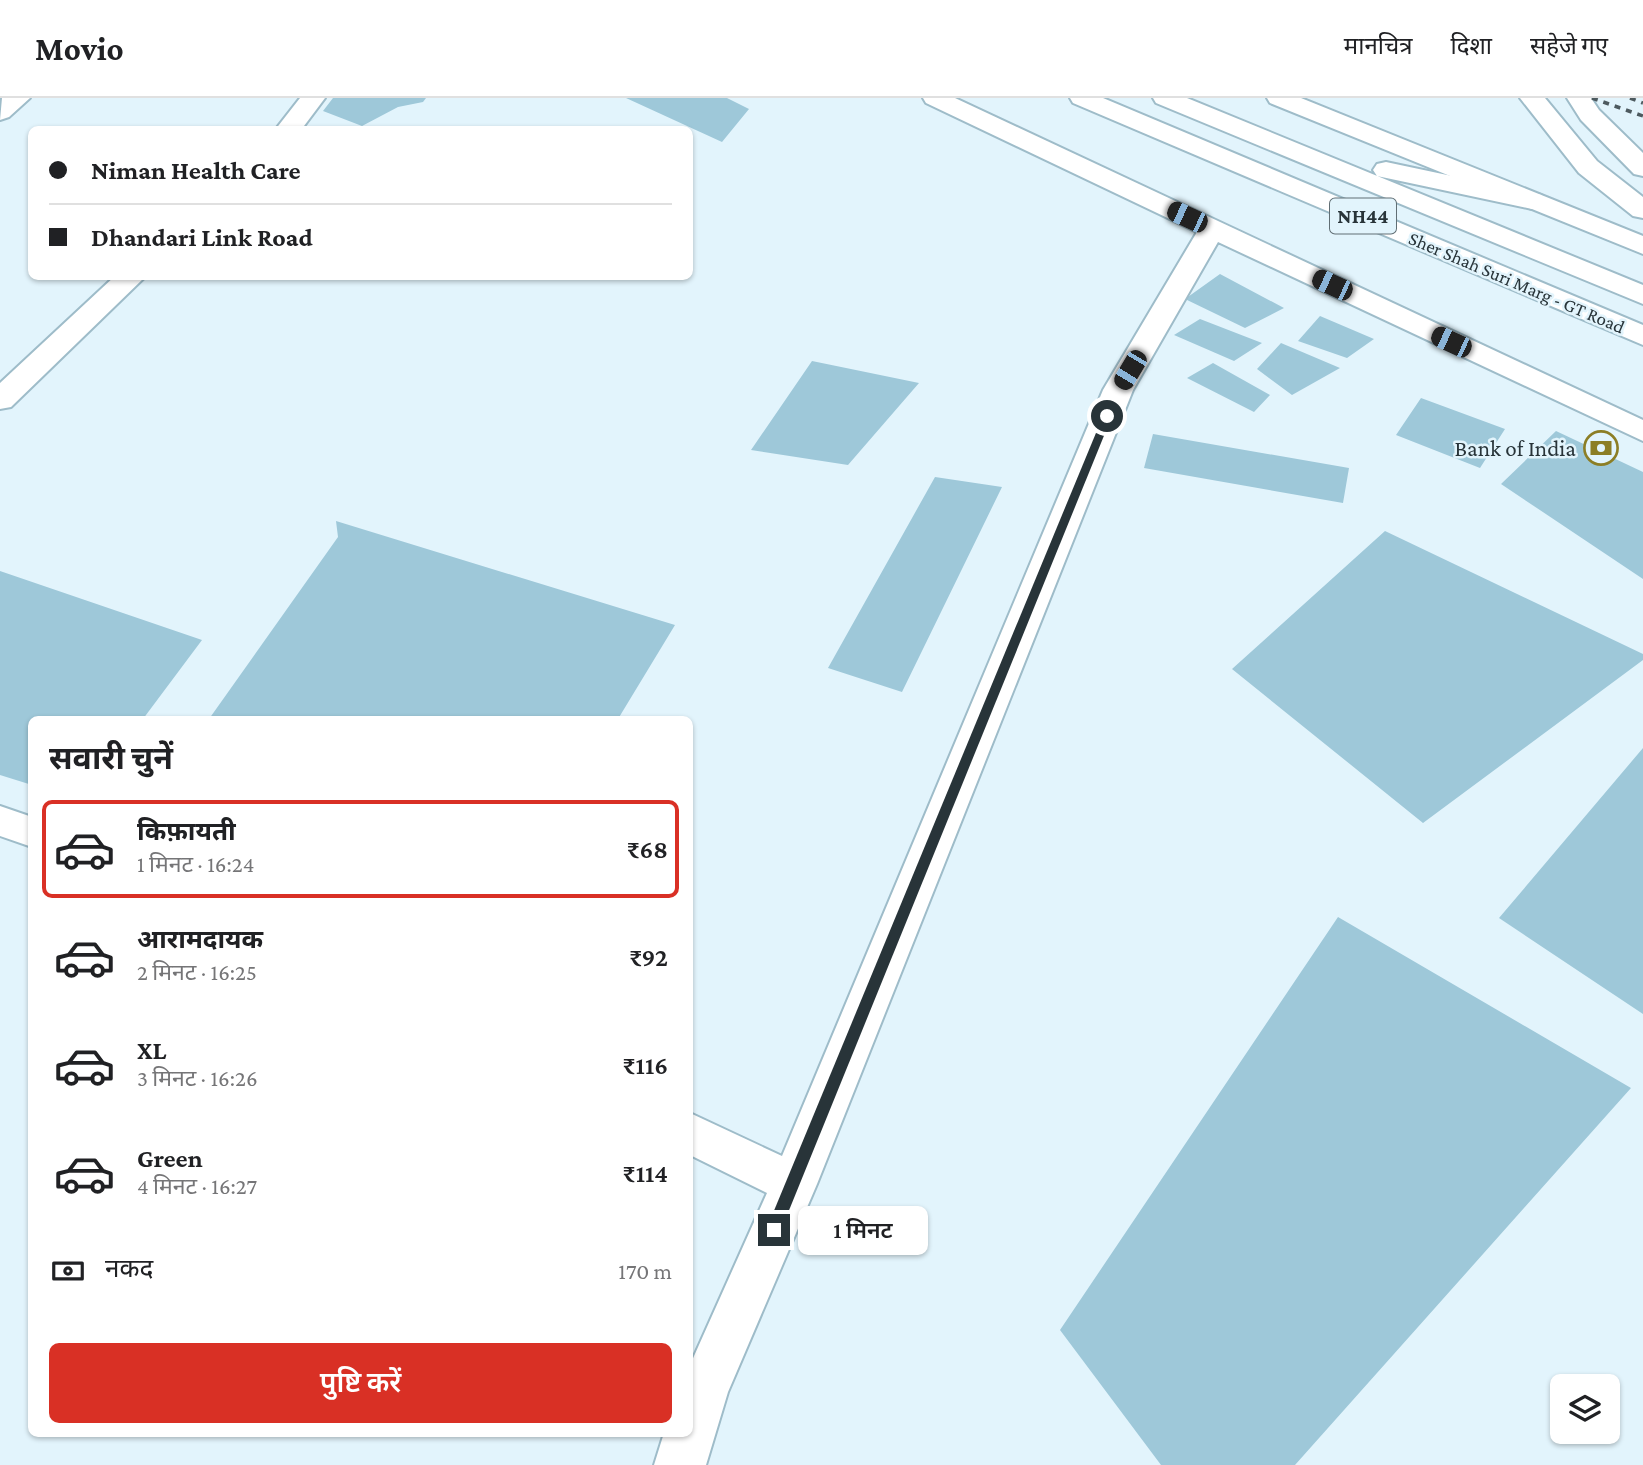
<!DOCTYPE html>
<html lang="hi">
<head>
<meta charset="utf-8">
<style>
  :root { --surface:#fff; --page:#f2f2f2; --text:#202124; --muted:#757577; --line:#e0e0e0; --accent:#d93025 }
  body { margin:0; font-family:"Crimson Pro","Noto Sans Devanagari",serif; background:var(--page); color:var(--text); height:100vh; display:flex; flex-direction:column; font-size:26px; white-space:nowrap }
  * { box-sizing:border-box; margin:0 }
  p { font-size:23px; color:var(--muted) }
  .icon { flex:none; width:38px; height:38px; fill:none; stroke:currentColor; stroke-width:2; stroke-linecap:round; stroke-linejoin:round }
  .map { position:relative; flex:1; overflow:hidden }
  .side { position:absolute; left:28px; top:618px; width:665px; height:721px; display:flex; flex-direction:column; background:var(--surface); border-radius:10px; box-shadow:0 2px 5px #0004 }
  .side>* { flex:none }
  .banner { position:absolute; left:28px; top:28px; width:665px; height:154px; border-radius:10px; box-shadow:0 2px 5px #0004; display:grid; align-content:center; height:154px; padding:0 21px; background:var(--surface) }
  .tools { position:absolute; left:1550px; top:1276px; display:grid; gap:14px }
  .tools a { display:grid; place-items:center; width:70px; height:70px; border-radius:10px; background:var(--surface); box-shadow:0 2px 5px #0004; font-size:35px }
  .end { position:absolute; width:32px; height:32px; margin:-16px; border:9px solid #283439; background:#fff; box-shadow:0 0 0 4px #fff }
  .from { border-radius:50% }
  .bubble { position:absolute; height:49px; border-radius:10px; background:var(--surface); box-shadow:0 2px 5px #0004; font-size:23px; font-weight:600; line-height:49px; text-align:center }
  .car { position:absolute; width:21px; height:42px; margin:-21px -10px; border-radius:9px; box-shadow:0 0 5px 2px #0007; background:linear-gradient(#222 24%,#8ab4d8 0 40%,#222 0 76%,#8ab4d8 0 86%,#222 0) }
  .banner b { display:flex; align-items:center; gap:24px; height:66px; font-size:26px }
  .banner b+b { border-top:2px solid var(--line) }
  .banner i { width:18px; height:18px; background:var(--text) }
  ul { padding:0; list-style:none }
  li { display:flex; align-items:center; gap:21px; height:98px; margin:0 14px 10px; padding:0 7px; border:4px solid transparent; border-radius:10px }
  li div { flex:1 }
  li b { display:block; font-size:26px }
  li em { font-style:normal; font-weight:600 }
  li.current { border-color:var(--accent) }
  li>.icon { width:63px; height:63px; stroke-width:1.5 }
  h2 { padding:0 21px; font-size:32px; line-height:84px }
  .pay { display:flex; align-items:center; gap:18px; height:77px; padding:0 21px; font-size:26px }
  .pay p { margin-inline-start:auto }
  .cta { display:flex; gap:14px; margin-top:auto; padding:14px 21px }
  .cta a { flex:1; height:80px; border-radius:10px; background:var(--accent); color:#fff; font-size:28px; font-weight:600; line-height:80px; text-align:center }
  header { display:flex; align-items:center; gap:42px; box-sizing:border-box; height:98px; padding:0 35px; background:var(--surface); border-bottom:2px solid var(--line) }
  header strong { font-size:33px }
  nav { display:flex; gap:38px; margin-inline-start:auto; font-size:24px }
  .map>svg:first-child { display:block }
  .building { fill:#9ec8d9 }
  .lines { fill:none; stroke-linecap:round; stroke-linejoin:round }
  .minor-casing { stroke:#9ebcc9; stroke-width:4 }
  .highway-casing { stroke:#9ebcc9; stroke-width:4 }
  .minor { fill:#fff; fill-rule:evenodd }
  .highway { fill:#fff; fill-rule:evenodd }
  .rail { stroke:#4d5a5f; stroke-width:3.5; stroke-dasharray:6 6; stroke-linecap:butt }
  .route { fill:#283439 }
  .labels { text-anchor:middle; stroke-width:5; stroke-linejoin:round; paint-order:stroke }
  .far-street-label { font-size:19px; fill:#283439; stroke:#e2f4fc }
  .shield { fill:#e2f4fc; stroke:#606e74; stroke-width:2 }
  .shield-label { font-size:21px; font-weight:bold; fill:#283439 }
  .poi-label { font-size:23px; fill:#283439; stroke:#e2f4fc; text-anchor:end }
</style>
</head>
<body>
<header>
<strong>Movio</strong>
<nav><a>मानचित्र</a><a>दिशा</a><a>सहेजे गए</a></nav>
</header>
<div class="map">
<svg width="1643" height="1367" viewBox="0 0 1643 1367">
  <rect width="100%" height="100%" fill="#e2f4fc"/>
  <path class="building" d="M333,0H426L423,4L398,9L362,28L323,13Z
    M626,0H727L749,11L722,44Z
    M1220,176L1284,210L1245,230L1185,201Z
    M1320,218L1374,241L1347,260L1298,243Z
    M1200,221L1262,245L1234,263L1174,237Z
    M1281,245L1340,270L1292,297L1257,271Z
    M812,263L919,285L848,367L751,352Z
    M1213,265L1270,297L1254,314L1187,280Z
    M1421,300L1505,331L1480,370L1396,337Z
    M1556,333L1643,374V481L1501,386Z
    M1153,336L1349,370L1343,405L1144,370Z
    M935,379L1002,389L902,594L828,570Z
    M336,423L675,527L618,621H209L338,439Z
    M1385,433L1643,556V562L1423,725L1232,571Z
    M0,473L202,542L143,621H32V687L0,677Z
    M1643,650V916L1499,820Z
    M1338,819L1631,990L1295,1367H1161L1060,1232Z"/>
  <g class="lines">
    <g class="minor-casing">
      <path id="minor" d="M2,0H30L9,19L0,22Z
        M300,0H325L301,32H275Z
        M923,0H955L1643,322V343L1218,144L1133,292L817,1086L728,1294L706,1367H654L664,1335H690V1267L767,1095L690,1057V1015L782,1058L1103,292L1197,134L926,5Z
        M1267,0H1301L1643,138V156L1270,5Z
        M1520,0H1545L1597,63L1643,99V120L1633,118L1579,75Z
        M1567,0H1591L1599,12L1643,55V78L1634,76L1581,22Z
        M115,178H146L11,309L0,311V285Z
        M0,708L32,719V749L0,738Z"/>
    </g>
    <g class="highway-casing">
      <path id="highway" d="M1070,0H1103L1643,227V247L1073,5Z
        M1153,0H1187L1643,187V206L1156,5Z
        M1386,64L1532,95L1541,97L1545,103L1541,109L1532,111L1377,78L1373,72L1377,66Z"/>
    </g>
    <use href="#minor" class="minor"/>
    <use href="#highway" class="highway"/>
    <path class="rail" d="M1592,0L1643,18
      M1630,0L1643,5"/>
  </g>
  <path class="route" d="M1107,315L1112,318L781,1132L774,1138L769,1136L766,1132L1103,318Z"/>
  <defs>
    <g id="bank-ring" transform="scale(1.75)"><circle r="9.5" fill="#e2f4fc" stroke="#8c7e25" stroke-width="1.5"/><path d="M-6-4H6V4H-6ZM0-2.3a2.3 2.3 0 1 0 0 4.6a2.3 2.3 0 1 0 0-4.6Z" fill="#8c7e25"/></g>
  </defs>
  <g fill-rule="evenodd">
    <use href="#bank-ring" x="1601" y="350"/>
  </g>
  <g class="labels">
    <g class="far-street-label">
      <text transform="translate(1517 184) rotate(23)" y="7">Sher Shah Suri Marg - GT Road</text>
    </g>
    <rect class="shield" x="1330" y="100.5" width="66" height="35" rx="5"/>
    <g class="shield-label">
      <text x="1363" y="125">NH44</text>
    </g>
    <g class="poi-label">
      <text x="1576" y="358">Bank of India</text>
    </g>
  </g>
</svg>
<div class="tools">
<a><svg class="icon" aria-label="layers" viewBox="0 0 24 24"><path d="M12 4l9 5-9 5-9-5zM3 14l9 5 9-5"/></svg></a>
</div>
<i class="end from" style="left:1107px;top:318px"></i>
<i class="end" style="left:774px;top:1132px"></i>
<div class="bubble" style="left:798px;top:1108px;width:130px">1 मिनट</div>
<i class="car" style="left:1187px;top:119px;rotate:295deg"></i>
<i class="car" style="left:1332px;top:187px;rotate:295deg"></i>
<i class="car" style="left:1451px;top:244px;rotate:295deg"></i>
<i class="car" style="left:1130px;top:272px;rotate:211deg"></i>
<div class="banner">
<b><i class="from"></i>Niman Health Care</b>
<b><i></i>Dhandari Link Road</b>
</div>
<section class="side">
<h2>सवारी चुनें</h2>
<ul>
<li class="current"><svg class="icon" aria-label="car" viewBox="0 0 24 24"><path d="M5 17H2v-5l4-1 3-4h7l3 4 3 1v5h-3M9 17h6M6 11h13"/><circle cx="7" cy="17" r="2"/><circle cx="17" cy="17" r="2"/></svg><div><b>किफ़ायती</b><p>1 मिनट · 16:24</p></div><em>₹68</em></li>
<li><svg class="icon" aria-label="car" viewBox="0 0 24 24"><path d="M5 17H2v-5l4-1 3-4h7l3 4 3 1v5h-3M9 17h6M6 11h13"/><circle cx="7" cy="17" r="2"/><circle cx="17" cy="17" r="2"/></svg><div><b>आरामदायक</b><p>2 मिनट · 16:25</p></div><em>₹92</em></li>
<li><svg class="icon" aria-label="car" viewBox="0 0 24 24"><path d="M5 17H2v-5l4-1 3-4h7l3 4 3 1v5h-3M9 17h6M6 11h13"/><circle cx="7" cy="17" r="2"/><circle cx="17" cy="17" r="2"/></svg><div><b>XL</b><p>3 मिनट · 16:26</p></div><em>₹116</em></li>
<li><svg class="icon" aria-label="car" viewBox="0 0 24 24"><path d="M5 17H2v-5l4-1 3-4h7l3 4 3 1v5h-3M9 17h6M6 11h13"/><circle cx="7" cy="17" r="2"/><circle cx="17" cy="17" r="2"/></svg><div><b>Green</b><p>4 मिनट · 16:27</p></div><em>₹114</em></li>
</ul>
<div class="pay"><svg class="icon" aria-label="cash" viewBox="0 0 24 24"><path d="M3 7h18v10H3z"/><circle cx="12" cy="12" r="2"/></svg>नकद<p>170 m</p></div>
<div class="cta"><a>पुष्टि करें</a></div>
</section>
</div>
</body>
</html>
